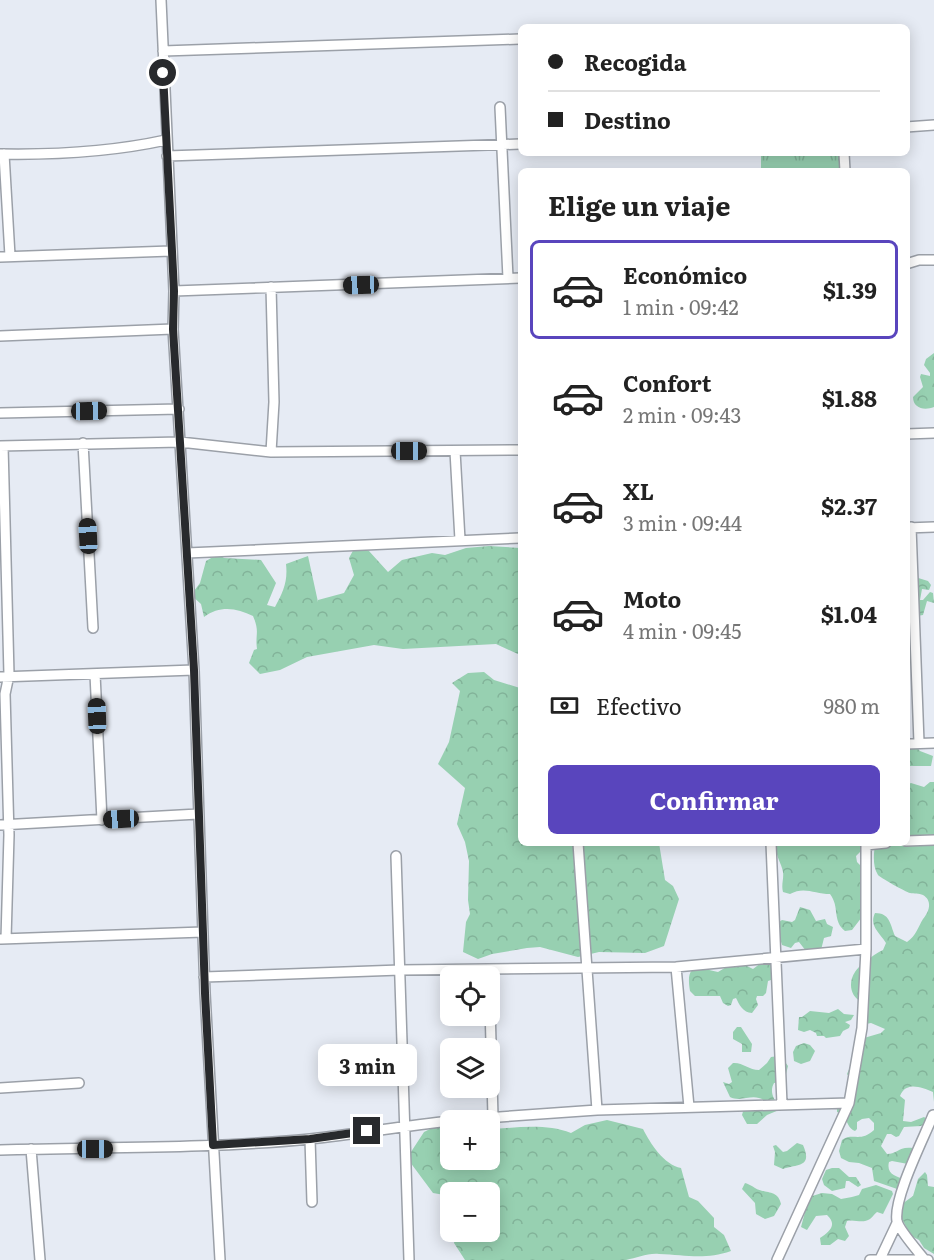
<!DOCTYPE html>
<html lang="es">
<head>
<meta charset="utf-8">
<style>
  :root { --surface:#fff; --page:#f2f2f2; --text:#222; --muted:#767676; --line:#e0e0e0; --accent:#5945bd }
  body { margin:0; font-family:Literata,serif; background:var(--page); color:var(--text); height:100vh; display:flex; flex-direction:column; font-size:22px; white-space:nowrap }
  * { box-sizing:border-box; margin:0 }
  p { font-size:20px; color:var(--muted) }
  .icon { flex:none; width:33px; height:33px; fill:none; stroke:currentColor; stroke-width:2; stroke-linecap:round; stroke-linejoin:round }
  .map { position:relative; flex:1; overflow:hidden }
  .details { position:absolute; left:518px; top:168px; width:392px; height:678px; display:flex; flex-direction:column; background:var(--surface); border-radius:9px; box-shadow:0 3px 15px #0003 }
  .details>* { flex:none }
  .top-card { position:absolute; left:518px; top:24px; width:392px; height:132px; border-radius:9px; box-shadow:0 3px 15px #0003; display:grid; align-content:center; height:132px; padding:0 30px; background:var(--surface) }
  .fabs { position:absolute; left:440px; top:966px; display:grid; gap:12px }
  .fabs a { display:grid; place-items:center; width:60px; height:60px; border-radius:9px; background:var(--surface); box-shadow:0 3px 15px #0003; font-size:30px }
  .end { position:absolute; width:27px; height:27px; margin:-14px; border:8px solid #282a2d; background:#fff; box-shadow:0 0 0 3px #fff }
  .from { border-radius:50% }
  .bubble { position:absolute; height:42px; border-radius:9px; background:var(--surface); box-shadow:0 3px 15px #0003; font-size:20px; font-weight:700; line-height:42px; text-align:center }
  .car { position:absolute; width:18px; height:36px; margin:-18px -9px; border-radius:8px; box-shadow:0 0 4px 2px #0007; background:linear-gradient(#222 24%,#8ab4d8 0 40%,#222 0 76%,#8ab4d8 0 86%,#222 0) }
  .top-card b { display:flex; align-items:center; gap:21px; height:57px; font-size:22px }
  .top-card b+b { border-top:2px solid var(--line) }
  .top-card i { width:15px; height:15px; background:var(--text) }
  ul { padding:0; list-style:none }
  li { display:flex; align-items:center; gap:18px; height:99px; margin:0 12px 9px; padding:0 18px; border:3px solid transparent; border-radius:9px }
  li div { flex:1 }
  li b { display:block; font-size:22px }
  li em { font-style:normal; font-weight:700 }
  li.current { border-color:var(--accent) }
  li>.icon { width:54px; height:54px; stroke-width:1.5 }
  h2 { padding:0 30px; font-size:27px; line-height:72px }
  .pay { display:flex; align-items:center; gap:15px; height:66px; padding:0 30px; font-size:22px }
  .pay p { margin-inline-start:auto }
  .action { display:flex; gap:12px; margin-top:auto; padding:12px 30px }
  .action a { flex:1; height:69px; border-radius:9px; background:var(--accent); color:#fff; font-size:24px; font-weight:700; line-height:69px; text-align:center }
  .map>svg:first-child { display:block }
  .forest { fill:url(#forest-crowns) }
  .park { fill:url(#park-tufts) }
  .lines { fill:none; stroke-linecap:round; stroke-linejoin:round }
  .street-casing { stroke:#9ba0a8; stroke-width:12 }
  .street { stroke:#fff; stroke-width:9 }
  .route { stroke:#282a2d; stroke-width:8 }
</style>
</head>
<body>
<div class="map">
<svg width="934" height="1260" viewBox="0 0 934 1260">
  <defs>
    <pattern id="forest-crowns" width="20" height="18" patternUnits="userSpaceOnUse" patternTransform="scale(1.5)"><rect width="20" height="18" fill="#97d0b1"/><path d="M2 6a3 3 0 1 1 6 0M12 15a3 3 0 1 1 6 0" fill="none" stroke="#82b399"/></pattern>
    <pattern id="park-tufts" width="24" height="20" patternUnits="userSpaceOnUse" patternTransform="scale(1.5)"><rect width="24" height="20" fill="#97d0b1"/><path d="M3 7l-1-3M5 7V3M7 7l1-3M15 17l-1-3M17 17v-4M19 17l1-3" fill="none" stroke="#82b399"/></pattern>
  </defs>
  <rect width="100%" height="100%" fill="#e6ebf4"/>
  <path class="forest" d="M934,353V407C924,411 913,408 913,397L923,387L920,377L921,374L930,376V373L924,365L926,359Z
    M489,546L520,548V655L496,644L403,649L374,645L307,657L280,670L260,674L249,663L254,650L257,649C255,634 260,632 253,616C237,608 220,605 204,617L201,604L191,595L200,583L206,561L218,554L224,558L261,560L276,583L267,605L275,607C283,592 288,582 286,564L308,556L318,602V600L344,593L354,575L349,558L355,547L369,551L388,572L402,560L432,553L445,555L466,548Z
    M915,577L928,581L931,585L929,590L922,589L920,600H923L930,592L933,593L934,603L927,601L923,615L917,616L909,607Z
    M484,672L494,680L520,688V843H659L665,880L673,886L679,899L664,946L645,953L599,952L578,957L540,947L527,948L492,954L478,959L463,952L466,922L470,914L468,900L469,861L465,842L457,824L465,788L438,764L449,742L460,691L452,683L468,673Z
    M909,739L920,751L933,756L931,766H906V741Z
    M930,782H934V1102L933,1092C921,1087 906,1081 900,1096L905,1100L903,1121L911,1122L924,1117L927,1119L925,1123L921,1126L904,1127L899,1136L896,1137L891,1134H887L881,1146L887,1154C898,1154 898,1146 913,1148L915,1151L908,1164L892,1161L889,1162C886,1174 896,1177 905,1179L900,1190L874,1181L872,1168L859,1163L849,1162L841,1158L839,1151L842,1140C853,1132 860,1143 874,1130V1123L869,1118L862,1119L857,1122V1129L855,1131C849,1129 846,1121 845,1115L837,1112V1102L844,1101L857,1088L847,1074L850,1067L856,1066L863,1057L862,1050L864,1038L881,1033L885,1029L871,1023L861,1025L862,1002C850,997 848,982 855,972C859,965 876,953 883,950L886,943C879,932 869,926 875,913C890,913 890,924 895,936L907,942C916,936 918,927 923,919C929,912 933,901 923,895C919,893 914,894 910,893C906,892 879,877 878,875C872,866 874,853 875,843H906V785L911,783L924,787Z
    M777,843H863L861,851L856,856L857,862L862,867L865,913L852,930L845,931C832,921 840,907 830,894C815,894 804,886 790,894L783,892C781,885 784,879 783,872C781,861 774,855 777,843Z
    M800,907L810,910L816,921L825,919L827,924L833,927L831,936L824,938L821,950L806,951L799,942L795,943L791,948L782,945L778,932L779,922L782,920L792,922L795,920Z
    M743,961L747,966L753,969L761,963L774,961V979L768,981L766,993L763,996H757L756,999L758,1005L752,1013C743,1013 739,1004 736,998L733,999L731,1005L728,1006L723,1003L720,996H695L690,991C685,962 698,968 718,972L733,963Z
    M838,1009L844,1014L854,1015L851,1020L845,1022L850,1025L849,1028L843,1031L840,1036L826,1038L824,1036H817L816,1033L810,1030L804,1032L798,1030L799,1017H802L810,1011L829,1013Z
    M737,1027H741L752,1044L751,1052H742V1044L733,1039V1032Z
    M804,1043L810,1045L815,1051L810,1061L801,1064L794,1061L793,1052L796,1046Z
    M778,1056L783,1059L788,1066L784,1082L774,1083C769,1092 774,1100 780,1107L779,1110L767,1115L757,1124H747L742,1115L744,1108L764,1104L765,1101C753,1092 742,1103 730,1097L723,1082L729,1084L732,1082L728,1068L733,1063C742,1062 749,1070 759,1070L767,1063L771,1057Z
    M607,1120L643,1129C650,1143 664,1165 681,1168L689,1197L698,1201L714,1218V1227L724,1235L731,1251C705,1260 686,1255 659,1254C647,1253 637,1258 626,1260H465L454,1243L456,1232H489V1192H450V1196L433,1193L407,1158L424,1132L432,1128H450V1160H489V1129C517,1128 545,1123 571,1133L585,1125Z
    M797,1143L803,1145C813,1168 797,1164 783,1169L774,1165L775,1152L773,1146L776,1145L783,1152L787,1151Z
    M832,1168H839L849,1177H856L861,1185L858,1187L849,1181H846L845,1188L832,1191L824,1185L822,1179L826,1170Z
    M925,1172L927,1175L928,1186L934,1187V1254L924,1248L919,1240L911,1236L901,1217L902,1204L913,1196L918,1179Z
    M745,1183C749,1184 752,1186 755,1188C765,1194 778,1189 781,1204L774,1216L765,1219L756,1214L755,1203L742,1189Z
    M876,1185L892,1191L893,1194L883,1214L877,1212C874,1214 873,1217 870,1219C863,1224 854,1219 847,1221L845,1227L849,1236L845,1241L838,1239L830,1245H821L820,1238C829,1232 838,1225 827,1215L816,1216L807,1230L801,1227L809,1197L822,1193L832,1194L841,1199L852,1197L859,1195L862,1189Z"/>
  <path class="park" d="M761,153H840L841,171H761Z"/>
  <g class="lines">
    <g class="street-casing">
      <path id="street" d="M161,0L174,291L173,329L194,670L205,993L220,1260
        M163,51L520,39
        M500,107L508,278
        M906,127L934,125
        M844,153L845,171
        M0,154C56,155 111,152 166,140
        M4,154L10,256
        M167,156L520,144
        M0,257L171,251
        M906,264L919,260H934
        M271,287L274,402L271,452
        M174,291L520,278
        M0,336L173,329
        M0,413L179,409
        M906,434L934,433
        M83,443L93,628
        M0,446L180,442L271,452L520,450
        M3,446L8,636L9,675L5,694L9,835L6,939
        M455,451L460,540
        M911,527L919,743
        M906,528L934,527
        M187,553L520,538
        M95,674L102,820
        M0,677L194,670
        M906,744L934,743
        M0,825L198,814
        M906,841L934,840
        M578,843L597,1110
        M771,843L782,1104
        M866,845L886,843
        M396,856L409,1260
        M1,939L203,932
        M676,967L689,1107
        M489,969L493,1117
        M204,977L400,970L676,967L866,949
        M0,1088L79,1083
        M457,1120L597,1110L849,1103
        M310,1139L312,1202
        M31,1149L40,1260
        M0,1150C103,1147 207,1149 310,1139C357,1134 403,1126 450,1121
        M880,1259L897,1223
        M924,1259C917,1250 899,1230 897,1221C893,1198 924,1138 933,1115
        M777,1260L849,1103L862,1028L866,949V843
        M870,1260H928"/>
    </g>
    <use href="#street" class="street"/>
  </g>
  <g class="lines">
    <path class="route" d="M163,73L174,291L173,329L194,670L205,993L213,1145L310,1139L367,1131"/>
  </g>
</svg>
<div class="fabs">
<a><svg class="icon" aria-label="locate" viewBox="0 0 24 24"><circle cx="12" cy="12" r="6"/><path d="M12 2v4M12 18v4M2 12h4M18 12h4"/></svg></a>
<a><svg class="icon" aria-label="layers" viewBox="0 0 24 24"><path d="M12 4l9 5-9 5-9-5zM3 14l9 5 9-5"/></svg></a>
<a>+</a>
<a>−</a>
</div>
<i class="end from" style="left:163px;top:73px"></i>
<i class="end" style="left:367px;top:1131px"></i>
<div class="bubble" style="left:318px;top:1044px;width:99px">3 min</div>
<i class="car" style="left:361px;top:285px;rotate:268deg"></i>
<i class="car" style="left:89px;top:411px;rotate:89deg"></i>
<i class="car" style="left:409px;top:451px;rotate:90deg"></i>
<i class="car" style="left:88px;top:536px;rotate:357deg"></i>
<i class="car" style="left:97px;top:716px;rotate:358deg"></i>
<i class="car" style="left:121px;top:819px;rotate:267deg"></i>
<i class="car" style="left:95px;top:1149px;rotate:90deg"></i>
<div class="top-card">
<b><i class="from"></i>Recogida</b>
<b><i></i>Destino</b>
</div>
<section class="details">
<h2>Elige un viaje</h2>
<ul>
<li class="current"><svg class="icon" aria-label="car" viewBox="0 0 24 24"><path d="M5 17H2v-5l4-1 3-4h7l3 4 3 1v5h-3M9 17h6M6 11h13"/><circle cx="7" cy="17" r="2"/><circle cx="17" cy="17" r="2"/></svg><div><b>Económico</b><p>1 min · 09:42</p></div><em>$1.39</em></li>
<li><svg class="icon" aria-label="car" viewBox="0 0 24 24"><path d="M5 17H2v-5l4-1 3-4h7l3 4 3 1v5h-3M9 17h6M6 11h13"/><circle cx="7" cy="17" r="2"/><circle cx="17" cy="17" r="2"/></svg><div><b>Confort</b><p>2 min · 09:43</p></div><em>$1.88</em></li>
<li><svg class="icon" aria-label="car" viewBox="0 0 24 24"><path d="M5 17H2v-5l4-1 3-4h7l3 4 3 1v5h-3M9 17h6M6 11h13"/><circle cx="7" cy="17" r="2"/><circle cx="17" cy="17" r="2"/></svg><div><b>XL</b><p>3 min · 09:44</p></div><em>$2.37</em></li>
<li><svg class="icon" aria-label="car" viewBox="0 0 24 24"><path d="M5 17H2v-5l4-1 3-4h7l3 4 3 1v5h-3M9 17h6M6 11h13"/><circle cx="7" cy="17" r="2"/><circle cx="17" cy="17" r="2"/></svg><div><b>Moto</b><p>4 min · 09:45</p></div><em>$1.04</em></li>
</ul>
<div class="pay"><svg class="icon" aria-label="cash" viewBox="0 0 24 24"><path d="M3 7h18v10H3z"/><circle cx="12" cy="12" r="2"/></svg>Efectivo<p>980 m</p></div>
<div class="action"><a>Confirmar</a></div>
</section>
</div>
</body>
</html>
